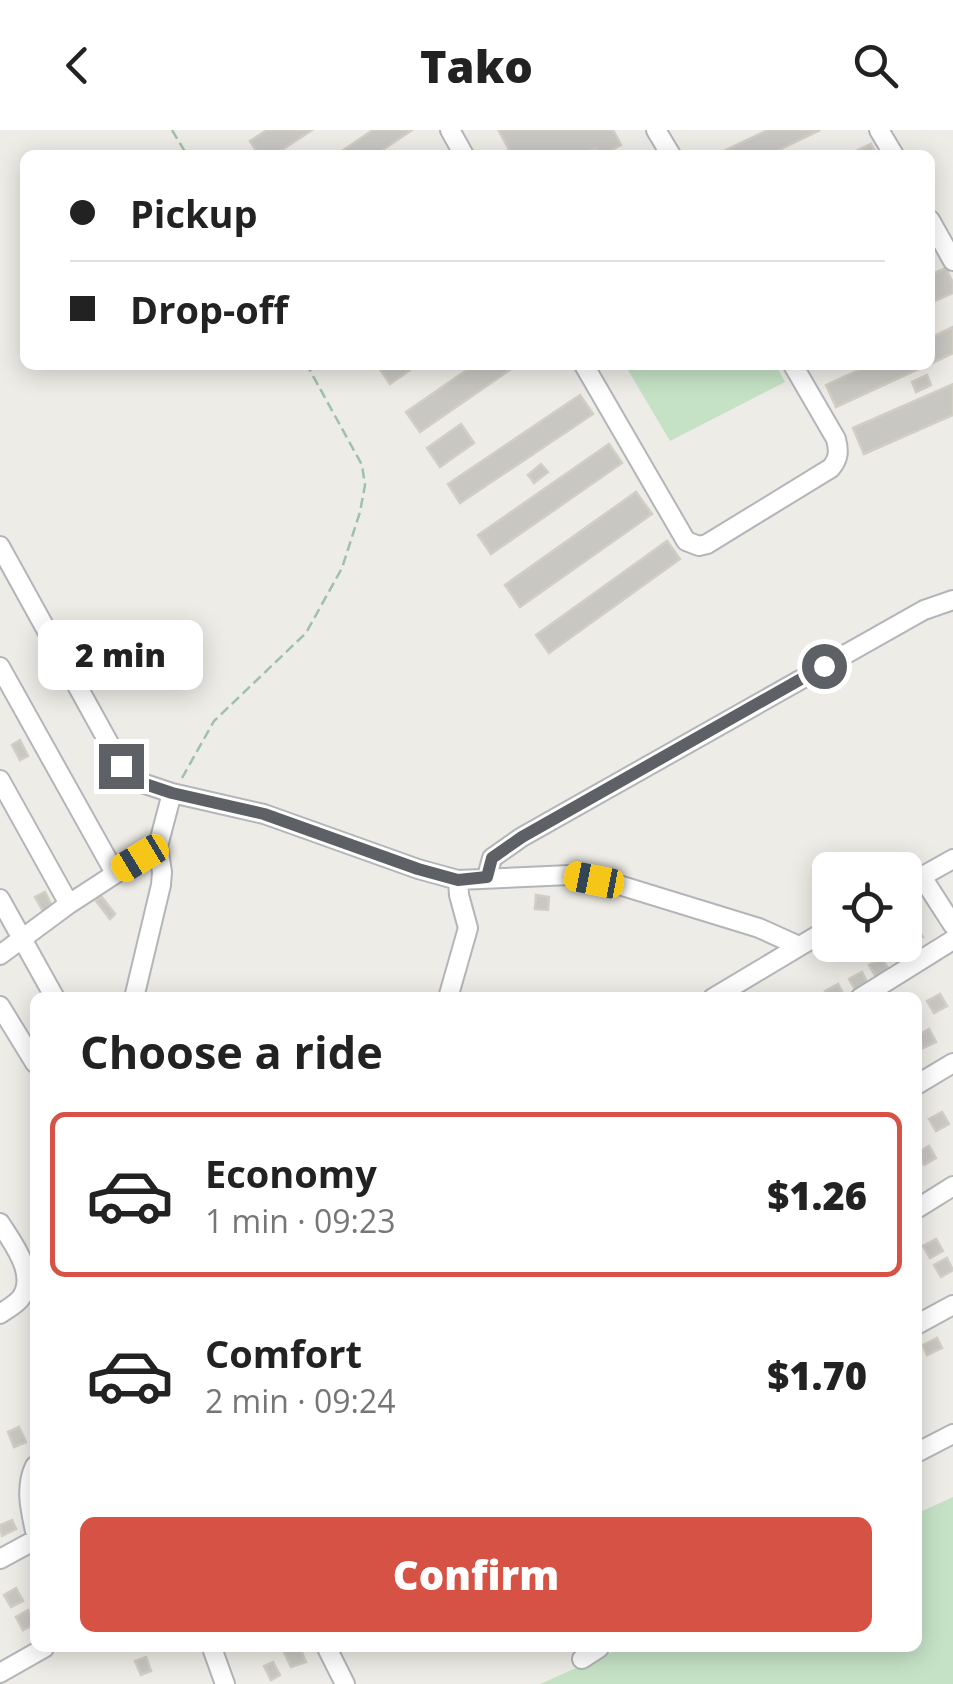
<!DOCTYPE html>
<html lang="en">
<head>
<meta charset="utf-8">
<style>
  :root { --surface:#fff; --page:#f2f2f2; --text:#222; --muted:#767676; --line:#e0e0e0; --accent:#d65244 }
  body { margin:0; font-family:"Open Sans",sans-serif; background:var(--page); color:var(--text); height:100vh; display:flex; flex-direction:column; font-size:38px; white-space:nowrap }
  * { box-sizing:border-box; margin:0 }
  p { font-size:32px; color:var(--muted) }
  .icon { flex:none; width:55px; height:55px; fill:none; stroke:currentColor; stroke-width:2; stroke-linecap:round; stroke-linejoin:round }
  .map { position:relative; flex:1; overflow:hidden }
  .sheet { position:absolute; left:30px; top:862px; width:892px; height:660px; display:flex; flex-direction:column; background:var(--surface); border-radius:15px; box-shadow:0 5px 25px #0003 }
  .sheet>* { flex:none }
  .hud { position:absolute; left:20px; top:20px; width:915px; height:220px; border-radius:15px; box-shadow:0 5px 25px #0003; display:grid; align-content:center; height:220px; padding:0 50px; background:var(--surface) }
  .tools { position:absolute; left:812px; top:722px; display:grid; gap:20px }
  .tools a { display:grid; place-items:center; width:110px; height:110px; border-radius:15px; background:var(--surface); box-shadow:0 5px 25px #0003; font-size:50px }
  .end { position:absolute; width:45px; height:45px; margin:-22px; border:12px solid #5d6064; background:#fff; box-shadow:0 0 0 5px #fff }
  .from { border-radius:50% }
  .bubble { position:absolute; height:70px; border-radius:15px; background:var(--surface); box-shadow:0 5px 25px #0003; font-size:32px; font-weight:800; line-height:70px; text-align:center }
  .car { position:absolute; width:30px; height:60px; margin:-30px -15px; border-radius:12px; box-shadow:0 0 8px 2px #0007; background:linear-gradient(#f5c518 24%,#345 0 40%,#f5c518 0 76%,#345 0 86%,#f5c518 0) }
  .hud b { display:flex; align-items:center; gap:35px; height:95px; font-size:38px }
  .hud b+b { border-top:2px solid var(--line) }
  .hud i { width:25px; height:25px; background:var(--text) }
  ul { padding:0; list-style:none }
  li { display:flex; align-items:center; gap:30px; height:165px; margin:0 20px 15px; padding:0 30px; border:5px solid transparent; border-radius:15px }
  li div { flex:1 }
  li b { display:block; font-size:38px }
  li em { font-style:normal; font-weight:800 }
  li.on { border-color:var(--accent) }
  li>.icon { width:90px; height:90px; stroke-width:1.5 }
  h2 { padding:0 50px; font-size:45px; line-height:120px }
  .button { display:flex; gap:20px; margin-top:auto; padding:20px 50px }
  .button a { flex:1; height:115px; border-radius:15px; background:var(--accent); color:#fff; font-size:40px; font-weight:800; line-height:115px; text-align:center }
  header { display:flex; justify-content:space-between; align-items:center; height:130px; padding:0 50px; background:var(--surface); font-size:45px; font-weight:800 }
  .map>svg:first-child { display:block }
  .green { fill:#c5e2c6 }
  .building { fill:#c9c7c2; stroke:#d2cec5; stroke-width:2.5 }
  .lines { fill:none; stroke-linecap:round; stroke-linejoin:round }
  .minor-casing { stroke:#b3b5b9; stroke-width:22 }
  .path { stroke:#9ec1a8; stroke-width:2.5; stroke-dasharray:10 5; stroke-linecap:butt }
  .minor { stroke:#fff; stroke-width:18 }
  .route { stroke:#5d6064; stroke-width:12 }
</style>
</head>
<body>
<header><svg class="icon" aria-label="back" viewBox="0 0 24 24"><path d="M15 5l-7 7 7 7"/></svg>Tako<svg class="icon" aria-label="search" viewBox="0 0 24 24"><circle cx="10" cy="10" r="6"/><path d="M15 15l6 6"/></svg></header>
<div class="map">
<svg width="953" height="1554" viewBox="0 0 953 1554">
  <rect width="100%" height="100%" fill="#eeece6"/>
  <path class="green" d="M625,235H776L785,252L670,311Z
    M953,1367V1554H540L621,1518H918V1383Z"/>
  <path class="building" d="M267,0H312L274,25H259L250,11Z
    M373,0H412L375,25H336Z
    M501,0H613L621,15L602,25H600L595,18L583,25H512L499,1Z
    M768,0H820L768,25H716Z
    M871,14L877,25H848Z
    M946,138L953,153V163L930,173V145Z
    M953,197V223L930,234V208Z
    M377,235H417L390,254Z
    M474,235H517L420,302L406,282Z
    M870,235H927L836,277L826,255Z
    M927,245L931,255L916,262L912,252Z
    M953,254V285L864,324L853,298Z
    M580,265L593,284L460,373L448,354Z
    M461,294L474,313L440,337L427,318Z
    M609,314L622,333L491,424L478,405Z
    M541,334L548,342L534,353L528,345Z
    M636,362L652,384L520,477L505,455Z
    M667,411L680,429L549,523L536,505Z
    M20,610L28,626L20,630L12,615Z
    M45,762L52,776L43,781L35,767Z
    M536,765L549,767L548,780L535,779Z
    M101,766L115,784L110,789L96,771Z
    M912,788L923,807L915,811L905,794V791Z
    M882,828L889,840L876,847L869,835Z
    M862,842L868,854L856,861L849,849Z
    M838,854L845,867L828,868L825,861Z
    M940,864L947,876L934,883L927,871Z
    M929,899L936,912L923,918L918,905Z
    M942,982L949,994L936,1001L929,989Z
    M929,1016L936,1028L924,1035L918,1022Z
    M936,1109L943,1121L930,1128L923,1116Z
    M947,1128L953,1140L941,1147L934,1135Z
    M937,1208L942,1218L927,1225L923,1215Z
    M19,1297L26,1312L14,1317L8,1302Z
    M12,1390L16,1399L2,1406L0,1395Z
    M16,1458L23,1471L11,1477L4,1465Z
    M28,1480L35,1494L23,1500L16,1487Z
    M297,1518H300L306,1532L291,1537L284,1522Z
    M146,1527L151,1541L141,1545L135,1531Z
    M273,1532L280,1545L271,1550L264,1536Z"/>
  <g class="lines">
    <g class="minor-casing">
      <path id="minor" d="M450,0L464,25
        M656,0L671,25
        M879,0L894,25
        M930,90L953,131
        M584,235L686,411L699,416L707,414L831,338C839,328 839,321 836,309L793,235
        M0,416L121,635L134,648L145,654L172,663L264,684L418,739L458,750L570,745L619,755L759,798L799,816
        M0,537L115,743
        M0,650L69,774
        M487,747L492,728L522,707L924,480L953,470
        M922,747L953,795
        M905,756L953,729
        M0,769L55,868
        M0,825L69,774L158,716L172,663
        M134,868L161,755L162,742L158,716
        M448,868L468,798L459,765L458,750
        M713,868L830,798
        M860,868L953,810
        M0,876L35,933
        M918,954L953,933
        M918,1078L953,1056
        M0,1093C12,1112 39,1146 20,1169C15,1175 7,1179 0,1184
        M918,1194L953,1175
        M918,1322L953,1304
        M35,1336C25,1356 30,1379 35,1401
        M0,1429L35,1410
        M212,1518L225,1554
        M327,1518L345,1554
        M582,1529L599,1518
        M0,1543L44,1518"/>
    </g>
    <path class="path" d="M172,0L187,25
      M182,648L214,591L306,503L342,438L360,382L365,355L362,335L307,235"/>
    <use href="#minor" class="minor"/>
  </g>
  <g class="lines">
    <path class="route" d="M121,636L134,648L145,654L172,663L264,684L418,739L458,750L487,747L492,728L522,707L824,536"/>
  </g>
</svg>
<div class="tools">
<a><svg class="icon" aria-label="locate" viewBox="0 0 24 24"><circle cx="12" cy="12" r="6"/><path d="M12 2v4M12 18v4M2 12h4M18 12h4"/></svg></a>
</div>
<i class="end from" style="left:824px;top:536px"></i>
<i class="end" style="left:121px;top:636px"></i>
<div class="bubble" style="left:38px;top:490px;width:165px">2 min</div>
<i class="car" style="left:140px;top:728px;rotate:239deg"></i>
<i class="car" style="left:594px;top:750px;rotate:281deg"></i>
<div class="hud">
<b><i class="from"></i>Pickup</b>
<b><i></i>Drop-off</b>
</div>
<section class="sheet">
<h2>Choose a ride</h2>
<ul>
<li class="on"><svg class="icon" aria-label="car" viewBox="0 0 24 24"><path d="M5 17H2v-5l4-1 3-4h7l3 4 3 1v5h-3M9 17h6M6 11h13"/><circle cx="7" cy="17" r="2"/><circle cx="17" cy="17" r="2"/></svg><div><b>Economy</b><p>1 min · 09:23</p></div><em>$1.26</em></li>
<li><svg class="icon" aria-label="car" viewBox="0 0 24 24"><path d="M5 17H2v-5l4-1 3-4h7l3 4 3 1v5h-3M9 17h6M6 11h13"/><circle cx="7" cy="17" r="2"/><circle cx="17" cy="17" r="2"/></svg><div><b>Comfort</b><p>2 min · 09:24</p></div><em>$1.70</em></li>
</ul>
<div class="button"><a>Confirm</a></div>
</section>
</div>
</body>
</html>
